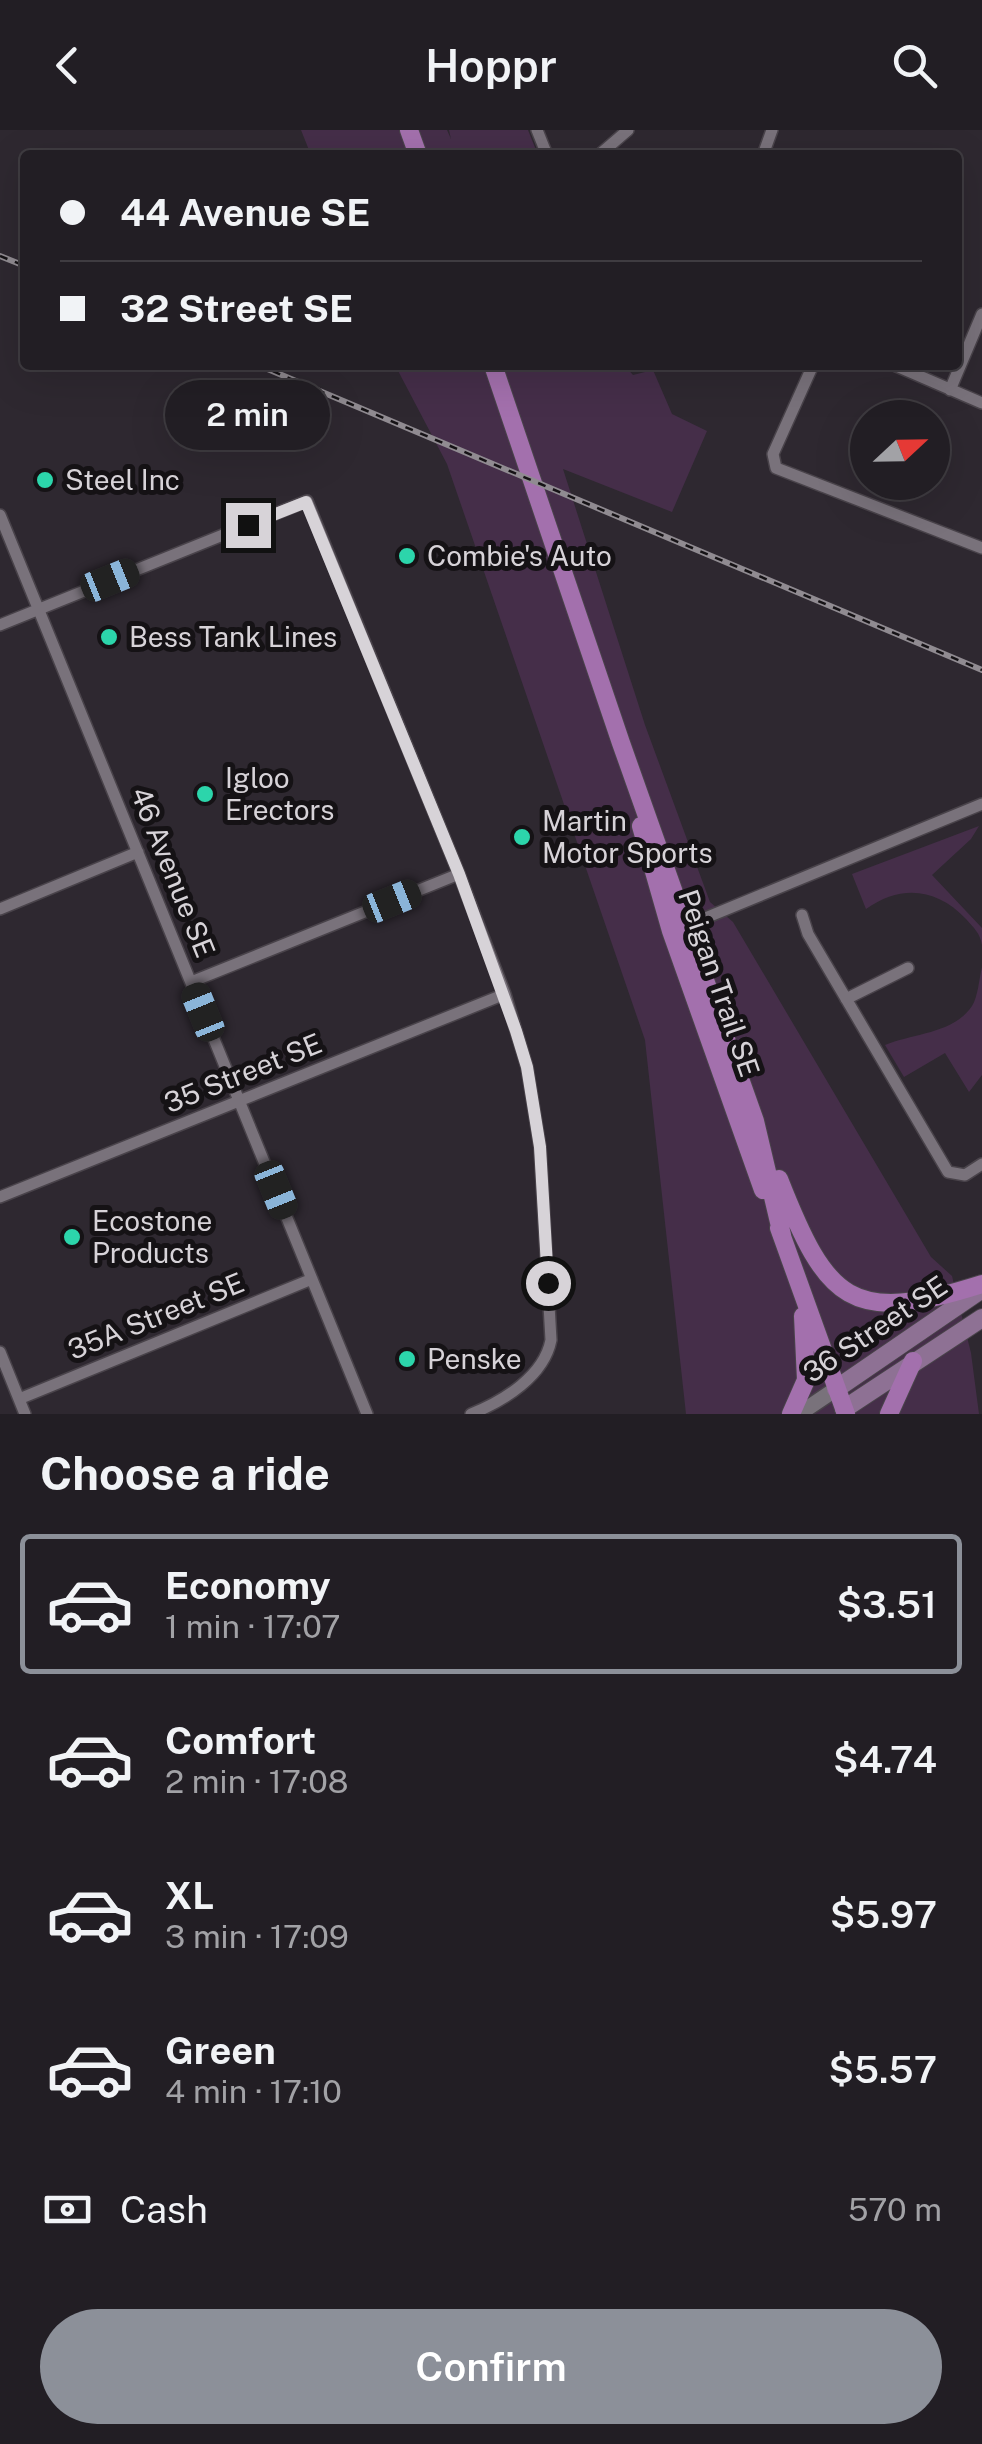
<!DOCTYPE html>
<html lang="en">
<head>
<meta charset="utf-8">
<style>
  :root { --surface:#221e24; --page:#2a272c; --text:#f1f3f6; --muted:#a2a2a6; --line:#3f3c41; --accent:#8c9099 }
  body { margin:0; font-family:"Public Sans",sans-serif; background:var(--page); color:var(--text); height:100vh; display:flex; flex-direction:column; font-size:38px; white-space:nowrap }
  * { box-sizing:border-box; margin:0 }
  p { font-size:32px; color:var(--muted) }
  .icon { flex:none; width:55px; height:55px; fill:none; stroke:currentColor; stroke-width:2; stroke-linecap:round; stroke-linejoin:round }
  .map { position:relative; height:1284px; overflow:hidden }
  .side { display:flex; flex-direction:column; background:var(--surface); flex:1 }
  .side>* { flex:none }
  .banner { position:absolute; left:20px; top:20px; width:942px; height:220px; border-radius:10px; box-shadow:0 10px 40px #0002,0 0 0 2px var(--line); display:grid; align-content:center; height:220px; padding:0 40px; background:var(--surface) }
  .needle { width:65px; rotate:68deg }
  .tools { position:absolute; left:850px; top:270px; display:grid; gap:20px }
  .tools a { display:grid; place-items:center; width:100px; height:100px; border-radius:50%; background:var(--surface); box-shadow:0 10px 40px #0002,0 0 0 2px var(--line); font-size:50px }
  .end { position:absolute; width:45px; height:45px; margin:-22px; border:12px solid #d7d3d8; background:#111; box-shadow:0 0 0 5px #111 }
  .from { border-radius:50% }
  .bubble { position:absolute; height:70px; border-radius:35px; background:var(--surface); box-shadow:0 10px 40px #0002,0 0 0 2px var(--line); font-size:32px; font-weight:600; line-height:70px; text-align:center }
  .car { position:absolute; width:30px; height:60px; margin:-30px -15px; border-radius:12px; box-shadow:0 0 8px 2px #0007; background:linear-gradient(#222 24%,#8ab4d8 0 40%,#222 0 76%,#8ab4d8 0 86%,#222 0) }
  .banner b { display:flex; align-items:center; gap:35px; height:95px; font-size:38px }
  .banner b+b { border-top:2px solid var(--line) }
  .banner i { width:25px; height:25px; background:var(--text) }
  ul { padding:0; list-style:none }
  li { display:flex; align-items:center; gap:30px; height:140px; margin:0 20px 15px; padding:0 20px; border:5px solid transparent; border-radius:10px }
  li div { flex:1 }
  li b { display:block; font-size:38px }
  li em { font-style:normal; font-weight:600 }
  li.current { border-color:var(--accent) }
  li>.icon { width:90px; height:90px; stroke-width:1.5 }
  h2 { padding:0 40px; font-size:45px; line-height:120px }
  .pay { display:flex; align-items:center; gap:25px; height:110px; padding:0 40px; font-size:38px }
  .pay p { margin-inline-start:auto }
  .action { display:flex; gap:20px; margin-top:auto; padding:20px 40px }
  .action a { flex:1; height:115px; border-radius:60px; background:var(--accent); color:#fff; font-size:40px; font-weight:600; line-height:115px; text-align:center }
  header { display:flex; justify-content:space-between; align-items:center; height:130px; padding:0 40px; background:var(--surface); font-size:45px; font-weight:600 }
  .map>svg:first-child { display:block }
  .green { fill:#452e49 }
  .lines { fill:none; stroke-linecap:round; stroke-linejoin:round }
  .minor-casing { stroke:#49434a; stroke-width:14 }
  .tertiary-casing { stroke:#49434a; stroke-width:18 }
  .secondary-casing { stroke:#49434a; stroke-width:20 }
  .primary-casing { stroke:#49434a; stroke-width:20 }
  .minor { stroke:#79727b; stroke-width:11 }
  .tertiary { stroke:#79727b; stroke-width:15 }
  .secondary { stroke:#8e7194; stroke-width:18 }
  .primary { stroke:#a370ad; stroke-width:18 }
  .rail-casing { stroke:#908b91; stroke-width:6 }
  .rail { stroke:#151215; stroke-width:2.5; stroke-dasharray:8; stroke-linecap:butt }
  .route { stroke:#d7d3d8; stroke-width:12 }
  .poi-dot { fill:#2cd5ab; stroke:#151215; stroke-width:4 }
  .labels { text-anchor:middle; stroke-width:10; stroke-linejoin:round; paint-order:stroke }
  .poi-label { font-size:28px; fill:#d7d3d8; stroke:#151215; text-anchor:start }
  .street-label { font-size:28px; fill:#d7d3d8; stroke:#151215 }
</style>
</head>
<body>
<header><svg class="icon" aria-label="back" viewBox="0 0 24 24"><path d="M15 5l-7 7 7 7"/></svg>Hoppr<svg class="icon" aria-label="search" viewBox="0 0 24 24"><circle cx="10" cy="10" r="6"/><path d="M15 15l6 6"/></svg></header>
<div class="map">
<svg width="982" height="1284" viewBox="0 0 982 1284">
  <rect width="100%" height="100%" fill="#2e2830"/>
  <path class="green" d="M301,0H447L451,9L449,0H528L538,25H311Z
    M395,235H624L633,245L653,240L672,284L707,301L672,382L563,339L645,595L710,772L733,792L931,1127L952,1146L971,1223L979,1284H686L645,910L447,334Z
    M979,696L971,709L932,745L982,798V815C980,803 974,798 966,789C937,758 901,754 866,779L852,744Z
    M982,837V945L969,962L945,923L904,947L885,915C914,903 953,904 972,876C978,867 979,849 982,837Z"/>
  <g class="lines">
    <g class="minor-casing">
      <path id="minor" d="M537,0L547,25
        M599,25L628,0
        M763,25L772,0
        M813,235L773,324L776,338L982,418
        M894,235L982,273
        M950,260L982,184
        M0,385L367,1284
        M0,495L307,371L459,744L505,864L527,937L540,1017L551,1210C544,1246 504,1271 471,1284
        M0,779L138,722
        M802,785L808,804L948,1042L965,1045L982,1034
        M681,798L982,674
        M191,852L459,744
        M846,869L908,838
        M0,1067L505,864
        M0,1222L25,1284
        M19,1269L312,1149"/>
    </g>
    <g class="tertiary-casing">
      <path id="tertiary" d="M799,1284L836,1259"/>
    </g>
    <g class="secondary-casing">
      <path id="secondary" d="M836,1259L982,1159
        M844,1279L982,1188"/>
    </g>
    <g class="primary-casing">
      <path id="primary" d="M409,0L418,25
        M493,235L621,613L755,991L782,1105
        M641,696L671,801L763,1060
        M779,1049C827,1171 850,1196 982,1154
        M779,1098L846,1284
        M791,1284L806,1250L803,1186
        M889,1284L913,1231"/>
    </g>
    <use href="#minor" class="minor"/>
    <use href="#tertiary" class="tertiary"/>
    <use href="#secondary" class="secondary"/>
    <use href="#primary" class="primary"/>
    <g class="rail-casing">
      <path id="rail" d="M0,126L25,136
        M258,235L982,540"/>
    </g>
    <use href="#rail" class="rail"/>
  </g>
  <g class="lines">
    <path class="route" d="M248,395L306,372L459,744L516,901L527,937L540,1017L548,1153"/>
  </g>
  <g class="poi-dot">
    <circle cx="45" cy="350" r="10"/>
    <circle cx="407" cy="426" r="10"/>
    <circle cx="109" cy="507" r="10"/>
    <circle cx="205" cy="664" r="10"/>
    <circle cx="522" cy="707" r="10"/>
    <circle cx="72" cy="1107" r="10"/>
    <circle cx="407" cy="1229" r="10"/>
  </g>
  <g class="labels">
    <g class="poi-label">
      <text x="65" y="360">Steel Inc</text>
      <text x="427" y="436">Combie's Auto</text>
      <text x="129" y="517">Bess Tank Lines</text>
      <text x="225" y="658">Igloo<tspan x="225" dy="32">Erectors</tspan></text>
      <text x="542" y="701">Martin<tspan x="542" dy="32">Motor Sports</tspan></text>
      <text x="92" y="1101">Ecostone<tspan x="92" dy="32">Products</tspan></text>
      <text x="427" y="1239">Penske</text>
    </g>
    <g class="street-label">
      <text transform="translate(173 742) rotate(68)" y="10">46 Avenue SE</text>
      <text transform="translate(719 853) rotate(71)" y="10">Peigan Trail SE</text>
      <text transform="translate(243 943) rotate(-22)" y="10">35 Street SE</text>
      <text transform="translate(156 1186) rotate(-22)" y="10">35A Street SE</text>
      <text transform="translate(875 1199) rotate(-34)" y="10">36 Street SE</text>
    </g>
  </g>
</svg>
<div class="tools">
<a><svg class="needle" viewBox="-14 -14 28 28"><path d="M0-13l5 13h-10z" fill="#e53935"/><path d="M0 13l5-13h-10z" fill="#a2a2a6"/></svg></a>
</div>
<i class="end from" style="left:548px;top:1153px"></i>
<i class="end" style="left:248px;top:395px"></i>
<div class="bubble" style="left:165px;top:250px;width:165px">2 min</div>
<i class="car" style="left:110px;top:450px;rotate:68deg"></i>
<i class="car" style="left:392px;top:771px;rotate:68deg"></i>
<i class="car" style="left:203px;top:882px;rotate:338deg"></i>
<i class="car" style="left:276px;top:1060px;rotate:158deg"></i>
<div class="banner">
<b><i class="from"></i>44 Avenue SE</b>
<b><i></i>32 Street SE</b>
</div>
</div>
<section class="side">
<h2>Choose a ride</h2>
<ul>
<li class="current"><svg class="icon" aria-label="car" viewBox="0 0 24 24"><path d="M5 17H2v-5l4-1 3-4h7l3 4 3 1v5h-3M9 17h6M6 11h13"/><circle cx="7" cy="17" r="2"/><circle cx="17" cy="17" r="2"/></svg><div><b>Economy</b><p>1 min · 17:07</p></div><em>$3.51</em></li>
<li><svg class="icon" aria-label="car" viewBox="0 0 24 24"><path d="M5 17H2v-5l4-1 3-4h7l3 4 3 1v5h-3M9 17h6M6 11h13"/><circle cx="7" cy="17" r="2"/><circle cx="17" cy="17" r="2"/></svg><div><b>Comfort</b><p>2 min · 17:08</p></div><em>$4.74</em></li>
<li><svg class="icon" aria-label="car" viewBox="0 0 24 24"><path d="M5 17H2v-5l4-1 3-4h7l3 4 3 1v5h-3M9 17h6M6 11h13"/><circle cx="7" cy="17" r="2"/><circle cx="17" cy="17" r="2"/></svg><div><b>XL</b><p>3 min · 17:09</p></div><em>$5.97</em></li>
<li><svg class="icon" aria-label="car" viewBox="0 0 24 24"><path d="M5 17H2v-5l4-1 3-4h7l3 4 3 1v5h-3M9 17h6M6 11h13"/><circle cx="7" cy="17" r="2"/><circle cx="17" cy="17" r="2"/></svg><div><b>Green</b><p>4 min · 17:10</p></div><em>$5.57</em></li>
</ul>
<div class="pay"><svg class="icon" aria-label="cash" viewBox="0 0 24 24"><path d="M3 7h18v10H3z"/><circle cx="12" cy="12" r="2"/></svg>Cash<p>570 m</p></div>
<div class="action"><a>Confirm</a></div>
</section>
</body>
</html>
